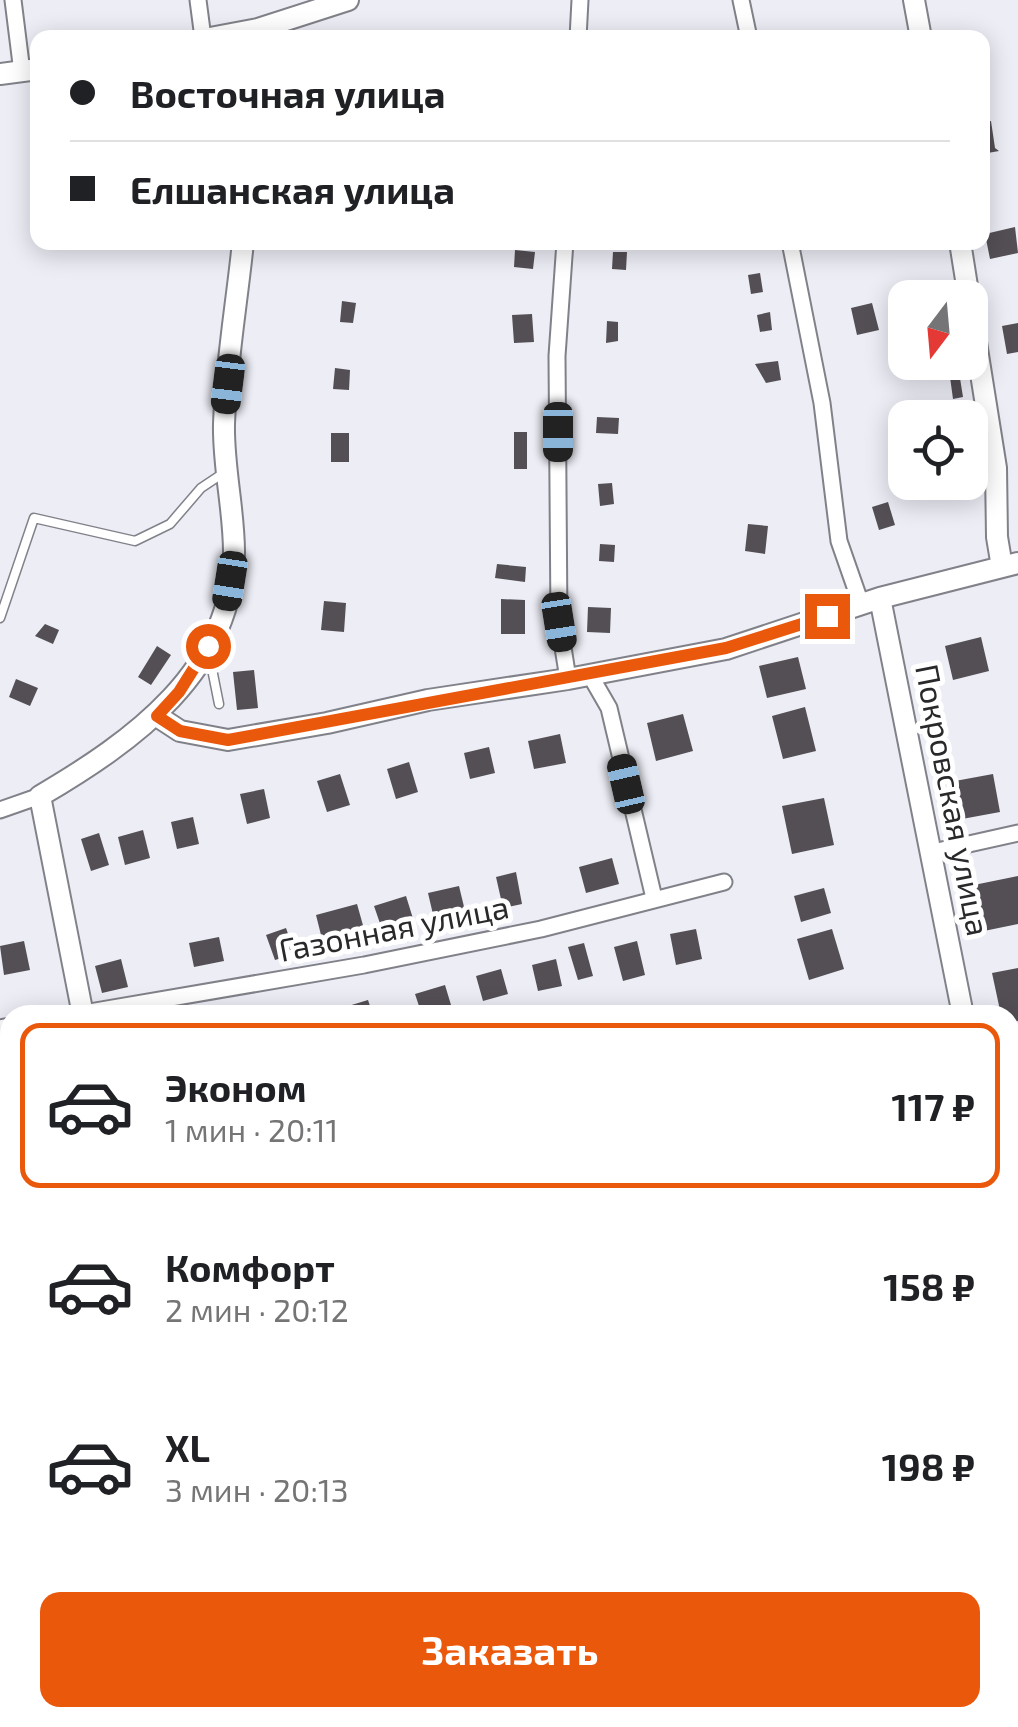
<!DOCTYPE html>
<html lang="ru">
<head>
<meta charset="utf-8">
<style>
  :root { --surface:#fff; --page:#f6f6f6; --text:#202124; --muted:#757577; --line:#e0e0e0; --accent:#ea580c }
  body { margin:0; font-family:"Exo 2",sans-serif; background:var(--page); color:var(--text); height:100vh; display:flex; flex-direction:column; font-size:38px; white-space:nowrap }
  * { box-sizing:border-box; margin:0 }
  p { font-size:32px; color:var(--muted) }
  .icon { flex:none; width:55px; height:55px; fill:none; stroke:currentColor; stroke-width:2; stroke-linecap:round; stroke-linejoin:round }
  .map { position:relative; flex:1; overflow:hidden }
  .sheet { position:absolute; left:0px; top:1005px; width:1020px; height:722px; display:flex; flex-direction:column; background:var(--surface); border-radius:30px 30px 0 0; box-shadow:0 5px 25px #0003 }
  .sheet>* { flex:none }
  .guide { position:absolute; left:30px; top:30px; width:960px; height:220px; border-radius:20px; box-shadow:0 5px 25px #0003; display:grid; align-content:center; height:220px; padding:0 40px; background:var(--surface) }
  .needle { width:65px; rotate:196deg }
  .tools { position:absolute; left:888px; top:280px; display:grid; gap:20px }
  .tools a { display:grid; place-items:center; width:100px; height:100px; border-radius:20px; background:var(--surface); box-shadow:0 5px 25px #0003; font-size:50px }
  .end { position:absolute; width:45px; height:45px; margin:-22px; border:12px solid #ea580c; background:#fff; box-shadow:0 0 0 5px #fff }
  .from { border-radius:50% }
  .car { position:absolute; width:30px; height:60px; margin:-30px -15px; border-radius:12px; box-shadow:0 0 8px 2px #0007; background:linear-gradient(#222 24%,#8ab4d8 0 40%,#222 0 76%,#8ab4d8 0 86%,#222 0) }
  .guide b { display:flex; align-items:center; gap:35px; height:95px; font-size:38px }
  .guide b+b { border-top:2px solid var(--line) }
  .guide i { width:25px; height:25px; background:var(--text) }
  ul { padding:18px 0 0; list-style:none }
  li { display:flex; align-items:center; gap:30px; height:165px; margin:0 20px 15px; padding:0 20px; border:5px solid transparent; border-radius:20px }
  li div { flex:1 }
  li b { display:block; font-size:38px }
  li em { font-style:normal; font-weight:700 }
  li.on { border-color:var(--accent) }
  li>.icon { width:90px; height:90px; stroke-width:1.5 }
  .action { display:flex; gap:20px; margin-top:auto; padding:20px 40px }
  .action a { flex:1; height:115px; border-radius:20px; background:var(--accent); color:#fff; font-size:40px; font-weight:700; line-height:115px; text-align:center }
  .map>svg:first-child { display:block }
  .building { fill:#544f55 }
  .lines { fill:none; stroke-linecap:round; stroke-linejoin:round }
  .lane-casing { stroke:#818189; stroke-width:11 }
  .street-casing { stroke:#818189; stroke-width:19 }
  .secondary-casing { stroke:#818189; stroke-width:24 }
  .lane { stroke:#fff; stroke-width:8 }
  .street { stroke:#fff; stroke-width:15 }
  .secondary { stroke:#fff; stroke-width:20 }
  .route { stroke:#ea580c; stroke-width:12 }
  .labels { text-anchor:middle; stroke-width:10; stroke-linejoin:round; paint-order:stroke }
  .street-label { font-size:32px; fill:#29292c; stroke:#fff }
</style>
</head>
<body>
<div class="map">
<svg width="1018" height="1727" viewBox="0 0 1018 1727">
  <rect width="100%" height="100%" fill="#ecedf5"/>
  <path class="building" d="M991,121L995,148L999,151L982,154V123Z
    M1015,227L1018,253L990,259L985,234Z
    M515,250L535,252L533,269L514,267Z
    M613,252H627L626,270L612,269Z
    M760,273L763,292L751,294L748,275Z
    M944,287L946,298H924L923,292Z
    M342,301L356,303L353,323L340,322Z
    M872,303L879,330L857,335L851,308Z
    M770,312L772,330L760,332L757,315Z
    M532,314L534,342L514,343L512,315Z
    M607,321L618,322V341L606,343Z
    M1018,323V352L1007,354L1002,326Z
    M778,361L781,380L766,383L755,364Z
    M335,368L350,370L349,390L333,389Z
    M959,372L963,397L953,399L950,377Z
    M597,417L619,418L618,434L596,433Z
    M514,432H527V469H514Z
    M331,433H349V462H331Z
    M612,483L614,504L600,506L598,484Z
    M888,502L895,525L879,530L872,507Z
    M748,524L768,526L765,554L745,551Z
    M600,544L615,545L614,562L599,561Z
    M497,564L526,567L525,582L495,578Z
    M501,599L525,600V634H501Z
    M324,601L346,603L344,632L321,630Z
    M588,607L611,608L610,633L587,632Z
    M45,624L59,630L53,644L35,636Z
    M981,637L989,671L953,680L945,646Z
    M157,646L171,655L151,685L138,677Z
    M798,657L806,689L767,698L759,666Z
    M254,670L258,708L237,710L233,672Z
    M16,679L38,688L30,706L9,697Z
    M805,707L816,751L783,759L772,716Z
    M683,714L693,751L656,761L647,723Z
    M560,734L566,763L534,769L528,741Z
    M489,747L495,773L470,779L464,753Z
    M409,762L418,792L396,799L387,769Z
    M340,774L350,805L327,812L317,781Z
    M993,774L1000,812L962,819L955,781Z
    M264,789L270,818L247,824L240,794Z
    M824,798L834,845L792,854L782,806Z
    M193,817L199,844L177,849L171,822Z
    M143,830L150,858L125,865L118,837Z
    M99,833L109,865L91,871L81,839Z
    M612,858L619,884L586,893L579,867Z
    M516,872L522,904L503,908L496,877Z
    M1018,876V924L979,932L969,886Z
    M459,886L466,915L435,923L428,893Z
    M824,888L831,913L801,922L794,896Z
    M406,896L415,925L384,935L374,906Z
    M357,904L366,936L324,947L316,915Z
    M286,928L295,954L275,960L266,935Z
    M696,929L702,959L676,965L670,934Z
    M832,929L844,969L809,980L797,939Z
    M219,937L224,961L194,967L189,943Z
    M24,941L30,970L4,975L0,946Z
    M637,941L645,975L623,981L614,947Z
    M584,943L593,976L578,980L568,947Z
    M121,959L128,987L102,993L95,966Z
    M556,959L562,986L538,991L532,965Z
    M1018,968V1021L1010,1022V1015H1001L992,973Z
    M501,969L508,994L483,1001L476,976Z
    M445,985L454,1015H422L415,994Z
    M368,1000L373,1015H348L345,1007Z
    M10,1182V1211L0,1213V1184Z
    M9,1430L10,1458L0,1460V1432Z
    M273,1718H302L304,1727H274Z
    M840,1718H870L871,1727H842Z"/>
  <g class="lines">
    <g class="lane-casing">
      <path id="lane" d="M0,618L34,518L135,541L170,524L201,488L225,472
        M209,654L219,704"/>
    </g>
    <g class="street-casing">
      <path id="street" d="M13,0L22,72
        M198,0L203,38
        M741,0L749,38
        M578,38L580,0
        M565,242L557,356L559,622L568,679
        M790,242L822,403L839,541L861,604
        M590,675L609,708L654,898
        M0,810L40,796
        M933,852L1018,833
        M72,1015L364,965L541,929L724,882
        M0,1028L10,1026
        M1010,1065L1018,1064
        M0,1492L10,1490
        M1010,1536L1018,1535
        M223,1718L225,1727
        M816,1718L818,1727
        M0,1725L35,1718"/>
    </g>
    <g class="secondary-casing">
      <path id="secondary" d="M914,0L921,38
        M210,38L258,29L348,0
        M0,74L38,69
        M960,242L996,468L997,537L1002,567
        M880,598L963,1015
        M157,716L180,731L228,740L327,723L428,700L568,679L726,649L880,598L1018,563
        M83,1015L40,796C132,742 233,671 234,552C234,509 223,467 224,424C226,364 237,302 243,242
        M1010,1259L1018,1301
        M0,1262L10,1260"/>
    </g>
    <use href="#lane" class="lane"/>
    <use href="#street" class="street"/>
    <use href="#secondary" class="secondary"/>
  </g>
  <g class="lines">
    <path class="route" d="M208,646L179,692L157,716L180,731L228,740L726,648L827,616"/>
  </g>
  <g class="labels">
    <g class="street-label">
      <text transform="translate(952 800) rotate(79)" y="11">Покровская улица</text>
      <text transform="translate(394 929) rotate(-11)" y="11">Газонная улица</text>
    </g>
  </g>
</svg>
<div class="tools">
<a><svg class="needle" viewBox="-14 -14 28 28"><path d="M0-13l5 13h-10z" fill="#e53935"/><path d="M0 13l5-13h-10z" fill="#757577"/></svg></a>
<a><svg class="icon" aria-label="locate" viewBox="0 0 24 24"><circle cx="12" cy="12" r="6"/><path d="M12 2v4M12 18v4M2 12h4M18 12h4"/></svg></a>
</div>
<i class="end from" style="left:208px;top:646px"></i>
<i class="end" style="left:827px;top:616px"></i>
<i class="car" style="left:228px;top:384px;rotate:187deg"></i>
<i class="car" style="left:558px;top:432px;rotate:180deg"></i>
<i class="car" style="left:230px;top:581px;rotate:189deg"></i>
<i class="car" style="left:559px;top:622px;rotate:171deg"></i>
<i class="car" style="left:626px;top:784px;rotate:347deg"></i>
<div class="guide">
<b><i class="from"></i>Восточная улица</b>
<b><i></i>Елшанская улица</b>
</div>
<section class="sheet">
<ul>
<li class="on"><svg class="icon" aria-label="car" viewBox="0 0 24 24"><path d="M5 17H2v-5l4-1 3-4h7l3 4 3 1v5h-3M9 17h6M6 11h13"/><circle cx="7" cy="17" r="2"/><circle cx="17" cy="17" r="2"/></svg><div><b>Эконом</b><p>1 мин · 20:11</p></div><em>117 ₽</em></li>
<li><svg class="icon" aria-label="car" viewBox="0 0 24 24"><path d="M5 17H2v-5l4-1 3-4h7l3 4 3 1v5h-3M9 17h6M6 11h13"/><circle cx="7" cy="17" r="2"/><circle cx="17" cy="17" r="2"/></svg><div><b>Комфорт</b><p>2 мин · 20:12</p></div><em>158 ₽</em></li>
<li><svg class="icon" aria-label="car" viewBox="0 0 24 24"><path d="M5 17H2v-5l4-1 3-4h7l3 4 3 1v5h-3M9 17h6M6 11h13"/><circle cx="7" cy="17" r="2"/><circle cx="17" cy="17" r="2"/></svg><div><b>XL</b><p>3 мин · 20:13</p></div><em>198 ₽</em></li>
</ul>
<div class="action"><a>Заказать</a></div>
</section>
</div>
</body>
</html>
